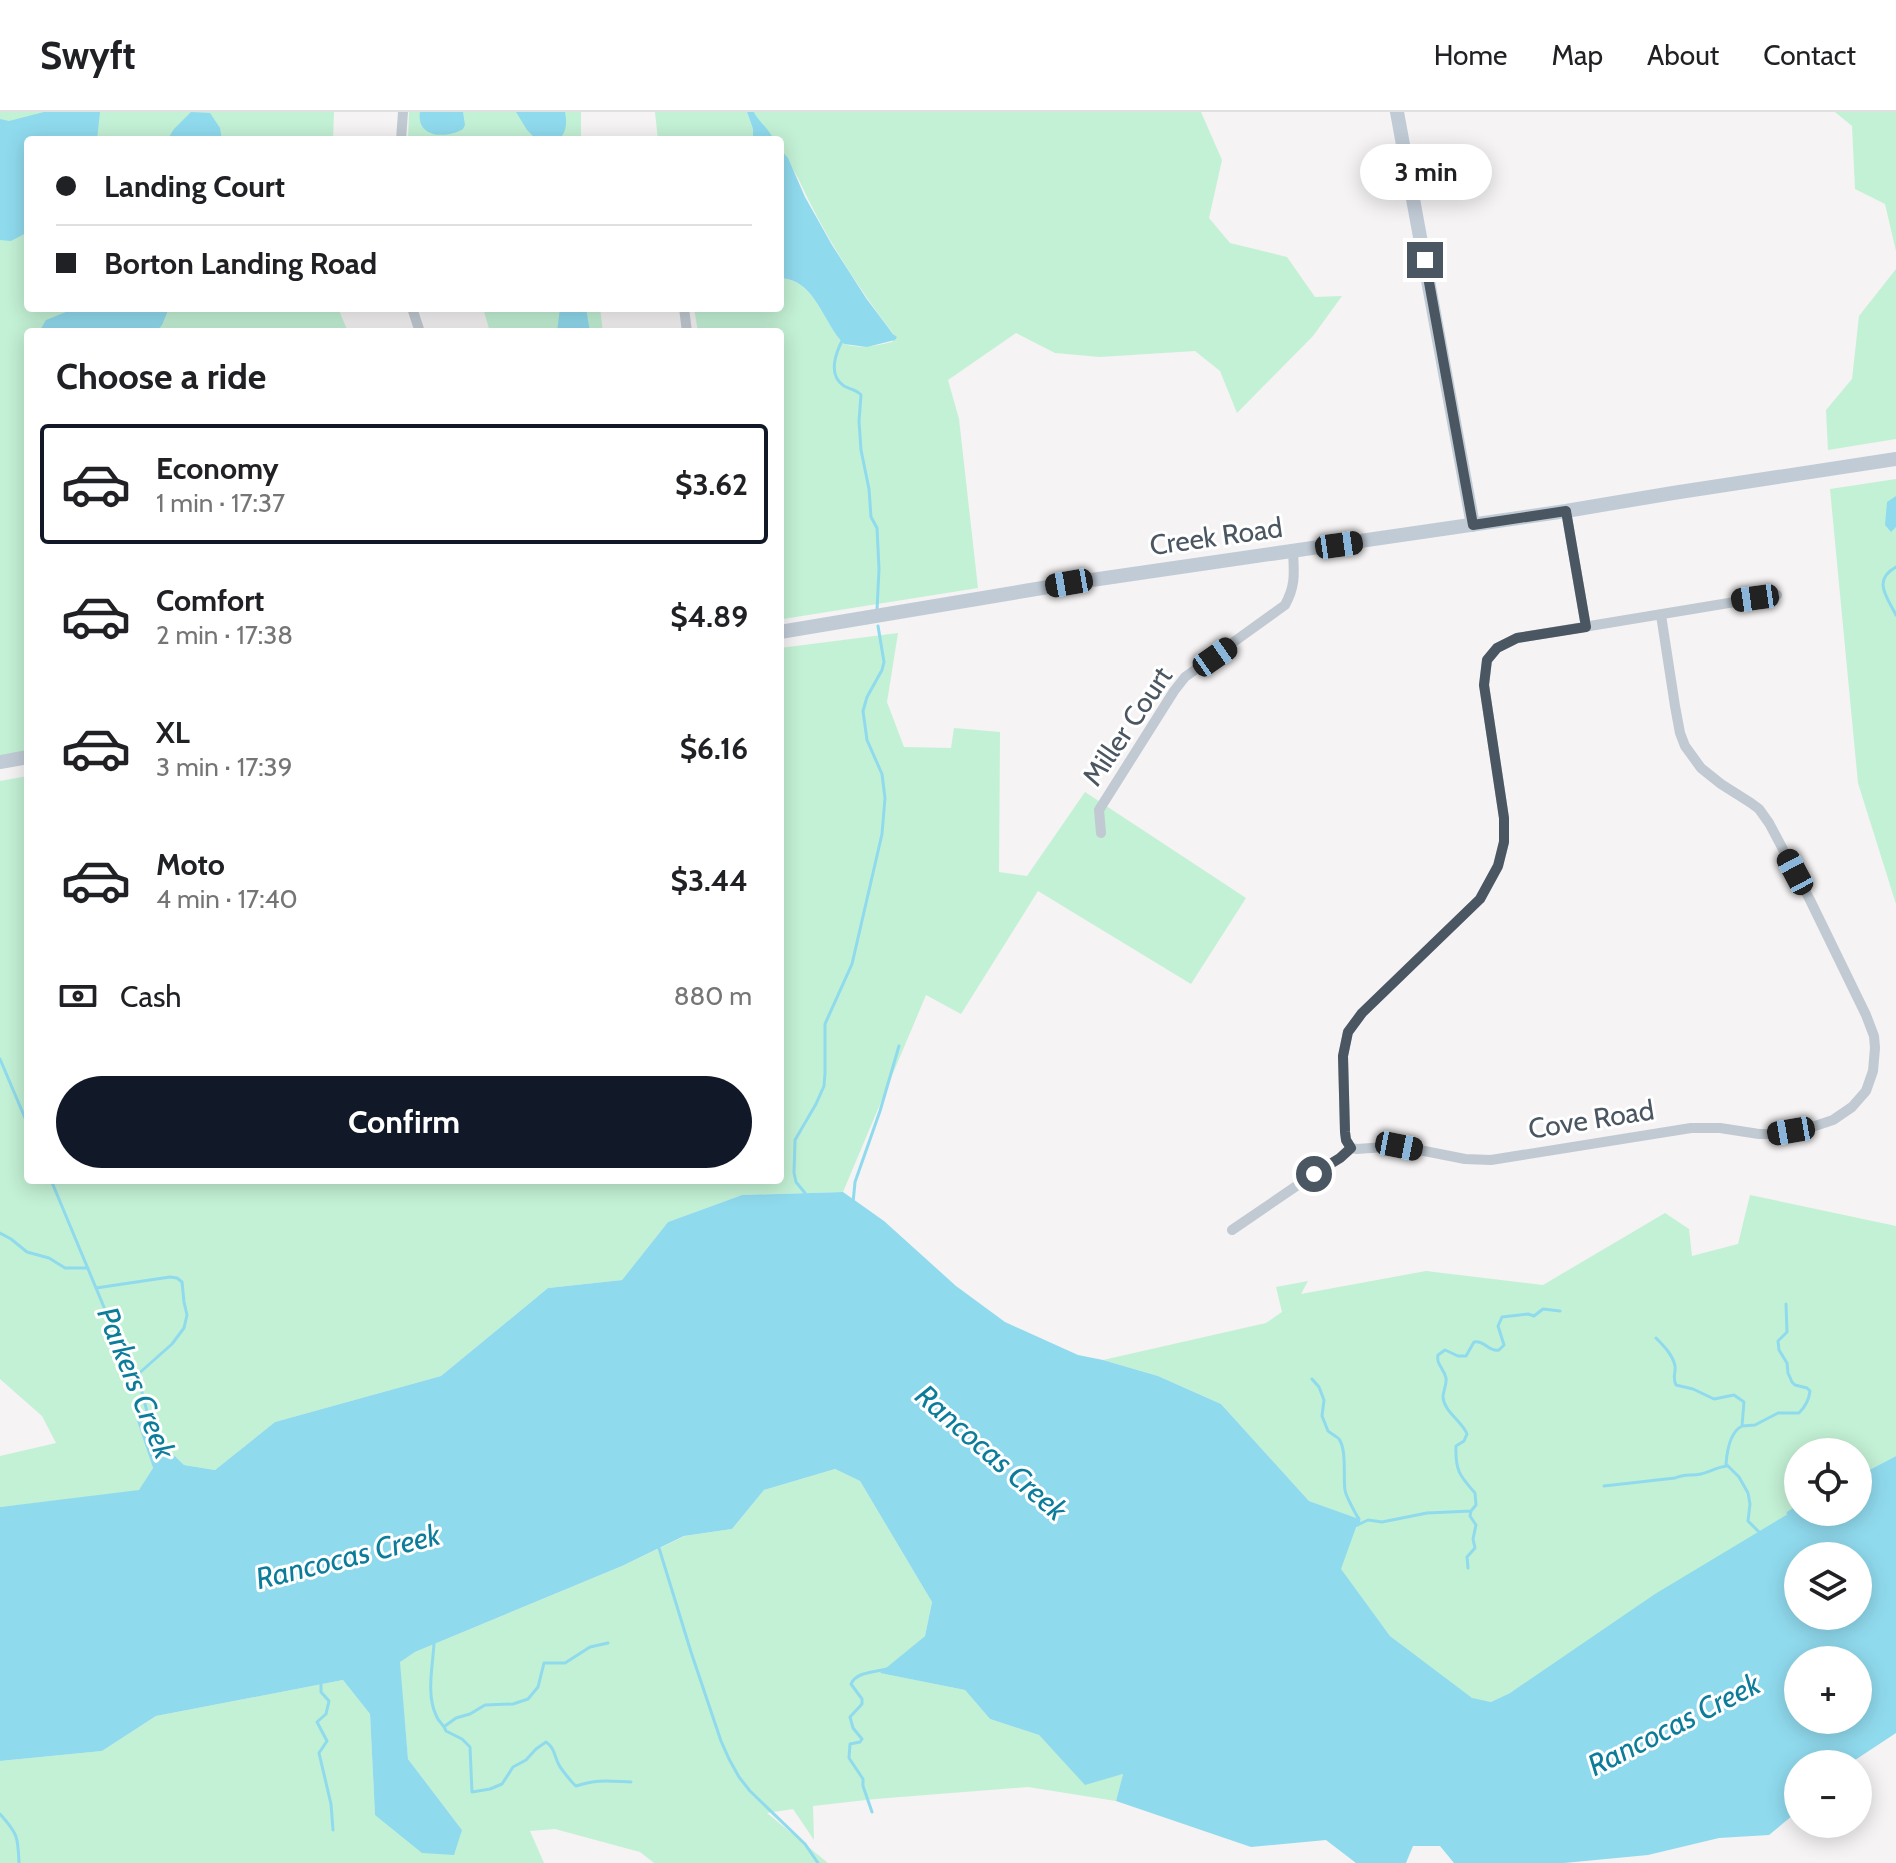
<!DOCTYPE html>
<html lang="en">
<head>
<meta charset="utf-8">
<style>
  :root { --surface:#fff; --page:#f6f6f6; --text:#202124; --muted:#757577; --line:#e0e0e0; --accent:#111827 }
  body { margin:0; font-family:Cabin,sans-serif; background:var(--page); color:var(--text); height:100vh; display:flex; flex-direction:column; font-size:30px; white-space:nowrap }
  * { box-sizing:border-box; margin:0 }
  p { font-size:26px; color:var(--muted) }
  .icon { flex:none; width:44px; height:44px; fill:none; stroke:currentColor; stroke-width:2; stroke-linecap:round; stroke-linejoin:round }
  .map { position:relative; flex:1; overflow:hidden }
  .sheet { position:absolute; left:24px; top:216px; width:760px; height:856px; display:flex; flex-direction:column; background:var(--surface); border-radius:8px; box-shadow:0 4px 20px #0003 }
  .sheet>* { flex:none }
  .guide { position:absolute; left:24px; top:24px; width:760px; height:176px; border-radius:8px; box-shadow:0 4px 20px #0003; display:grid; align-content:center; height:176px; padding:0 32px; background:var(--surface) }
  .tools { position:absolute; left:1784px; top:1326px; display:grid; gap:16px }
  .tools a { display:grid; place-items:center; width:88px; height:88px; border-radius:50%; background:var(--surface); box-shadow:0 4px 20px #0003; font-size:40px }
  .end { position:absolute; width:36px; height:36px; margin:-18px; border:10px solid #4a5661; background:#fff; box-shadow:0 0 0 4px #fff }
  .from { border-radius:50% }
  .bubble { position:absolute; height:56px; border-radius:28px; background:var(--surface); box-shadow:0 4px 20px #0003; font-size:26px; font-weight:700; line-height:56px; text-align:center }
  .car { position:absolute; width:24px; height:48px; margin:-24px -12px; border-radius:10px; box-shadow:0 0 6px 2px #0007; background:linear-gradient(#222 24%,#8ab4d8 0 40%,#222 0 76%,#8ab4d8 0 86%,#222 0) }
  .guide b { display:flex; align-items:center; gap:28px; height:76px; font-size:30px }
  .guide b+b { border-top:2px solid var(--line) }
  .guide i { width:20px; height:20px; background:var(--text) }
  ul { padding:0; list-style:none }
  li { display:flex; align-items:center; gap:24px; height:120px; margin:0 16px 12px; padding:0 16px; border:4px solid transparent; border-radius:8px }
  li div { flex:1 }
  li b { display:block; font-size:30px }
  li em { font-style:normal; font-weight:700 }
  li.current { border-color:var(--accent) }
  li>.icon { width:72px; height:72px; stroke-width:1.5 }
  h2 { padding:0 32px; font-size:36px; line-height:96px }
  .pay { display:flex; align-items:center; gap:20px; height:88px; padding:0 32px; font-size:30px }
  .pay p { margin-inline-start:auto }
  .primary-button { display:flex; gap:16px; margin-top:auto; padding:16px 32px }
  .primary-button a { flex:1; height:92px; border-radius:48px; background:var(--accent); color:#fff; font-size:32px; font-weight:700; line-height:92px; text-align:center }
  header { display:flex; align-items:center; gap:48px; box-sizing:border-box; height:112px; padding:0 40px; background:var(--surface); border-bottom:2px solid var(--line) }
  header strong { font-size:38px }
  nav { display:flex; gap:44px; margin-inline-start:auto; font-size:28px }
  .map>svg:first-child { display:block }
  .green { fill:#c3f1d5 }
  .water { fill:#90daee; fill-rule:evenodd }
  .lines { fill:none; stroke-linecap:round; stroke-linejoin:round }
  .stream { stroke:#90daee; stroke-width:3 }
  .street { stroke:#c1cad2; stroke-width:10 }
  .secondary { stroke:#c1cbd6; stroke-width:14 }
  .route { stroke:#4a5661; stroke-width:10 }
  .labels { text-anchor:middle; stroke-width:6; stroke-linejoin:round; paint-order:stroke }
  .street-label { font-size:28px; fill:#4a5661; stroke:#fff }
  .water-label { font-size:30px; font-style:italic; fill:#0c7c9b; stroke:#fff }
</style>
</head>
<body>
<header>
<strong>Swyft</strong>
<nav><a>Home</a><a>Map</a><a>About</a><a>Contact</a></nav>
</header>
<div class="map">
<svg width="1896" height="1751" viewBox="0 0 1896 1751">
  <rect width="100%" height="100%" fill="#f5f3f3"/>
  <path class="green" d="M0,0H334L333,28H28V196H338L348,220H28V640L0,644Z
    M409,0H581V28L408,27Z
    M655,0H747L753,17V28H658Z
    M754,0H1201L1222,48L1209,106L1230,131L1287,145L1315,185L1342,184L1313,224L1237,301L1220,259L1195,239L1100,245L1055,241L1016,221L948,268L959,307L978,476L783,507L780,501V220H698L694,196H780V166C815,168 823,210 844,232C861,237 875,234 892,230L895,224C857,175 824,123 798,66C792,54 780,41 780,28H774C769,18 758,10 754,0Z
    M1835,0H1896V139L1885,92L1855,77L1852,14Z
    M1896,157V327L1828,338L1826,298L1852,267L1859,204Z
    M483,196H600L603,220H490Z
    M1896,367V792L1858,671L1830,377Z
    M898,521L887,590L904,635L951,636L954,616L1000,620L999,760L1027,764L1085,680L1246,786L1191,872L1038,779L961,902L926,883L843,1080L742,1083L668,1110L622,1168L548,1176L441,1264L275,1310L215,1358L184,1353L138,1308L153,1356L139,1379L0,1395V1344L56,1331L42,1304L0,1267V669L28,664V1068H780V536Z
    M1750,1083L1896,1114V1344L1858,1364V1340H1798V1396L1510,1581L1491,1590L1472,1587L1390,1524L1340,1457L1358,1407L1309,1389L1221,1292L1158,1264L1103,1248L1266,1211L1282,1200L1276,1175L1308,1169L1301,1182L1426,1159L1543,1173L1665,1101L1689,1117L1692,1144L1738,1132Z
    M835,1357L860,1369L932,1490L925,1524L881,1561L965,1578L990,1607L1039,1623L1085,1672L1123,1662L1116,1689L1028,1675L875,1687L813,1694L814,1728L793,1697L767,1701L828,1751H654L640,1740L555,1717L530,1719L544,1751H0V1649L102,1639L156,1604L343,1568L370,1602L375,1703L462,1718L408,1647L399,1550L415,1540L622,1454L685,1424L732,1417L764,1378Z"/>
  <path class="water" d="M44,0H100L97,28H28V120L11,129L0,128V7L9,9Z
    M191,0L210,1L220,16L222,28H167L174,17Z
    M420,0H463L465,13L463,17C447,27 416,26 420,0Z
    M516,0H565C567,10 567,21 558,28H537L527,18Z
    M747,0H754C758,9 769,17 774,28H753V17Z
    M780,37L788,46L805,85L832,133L866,186L893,222L897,225L895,228L867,235L844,232C823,211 815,167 780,166Z
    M76,196H169L162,213L156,220H39L46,208Z
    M560,196H586L590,220H557Z
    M1896,384V415L1891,420L1885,413L1887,390Z
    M843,1080L884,1109L956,1174L1005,1210L1078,1243L1103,1248L1158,1264L1221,1292L1309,1389L1359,1407L1341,1457L1390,1524L1472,1586L1491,1590L1510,1581L1655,1482L1798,1396V1400H1858V1364L1896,1344V1621L1849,1652H1798V1699L1769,1723L1719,1726L1648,1743L1564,1751H1454L1440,1734H1413L1406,1751H1356L1326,1728L1251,1735L1116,1689L1123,1662L1085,1673L1039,1623L990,1607L965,1578L880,1561L925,1524L932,1490L860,1369L835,1357L764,1378L732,1417L684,1424L622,1454L415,1540L400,1550L408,1647L462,1718L454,1743L422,1741L375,1703L370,1602L343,1568L156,1604L102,1639L0,1649V1395L139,1378L153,1356L136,1306L184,1353L215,1358L275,1310L441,1264L548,1176L622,1168L668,1110L742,1083ZM1798,1444H1858V1504H1798ZM1798,1548H1858V1608H1798Z"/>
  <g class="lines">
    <path class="stream" d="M843,227C836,240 827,263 844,274C851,278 856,277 861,283L859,309L861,338L869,377L871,405L877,416L879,457L877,498
      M1896,455C1872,468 1887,485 1896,503
      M0,947L28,1013
      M51,1068L106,1200L140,1273L149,1307L162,1326L165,1336
      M805,1081L796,1070L794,1061L795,1028L816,992L824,974L825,961V912L852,852L882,722L885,686L882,662L867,628L863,599L867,585L882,558L884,550L878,514
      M853,1091L855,1070L880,999L899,934
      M0,1121L11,1127L27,1140L49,1146L65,1156H88
      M96,1176L170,1165L177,1166L182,1170L184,1190L187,1203L184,1216L172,1232L136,1264
      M1656,1226C1663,1233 1673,1243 1675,1254C1676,1262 1672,1264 1676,1273L1693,1277L1714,1287L1734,1283L1744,1290L1742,1314C1730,1320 1727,1339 1726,1352L1739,1365L1748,1381L1750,1392L1748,1409L1759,1420
      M1312,1267L1319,1275L1324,1288L1322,1304L1328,1319C1329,1320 1339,1326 1339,1327C1347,1338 1343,1366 1345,1378C1345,1382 1356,1403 1359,1407L1358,1413
      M1742,1314L1755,1313L1778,1301H1799C1805,1295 1809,1288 1810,1279L1807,1276L1795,1273L1792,1270L1788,1261L1787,1251L1779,1238L1778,1229L1787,1220L1786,1192
      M1604,1374L1675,1366C1684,1362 1692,1364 1701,1362C1710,1360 1717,1355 1727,1354
      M1471,1399L1476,1393L1475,1381C1460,1364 1455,1359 1456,1334L1464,1329L1467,1322C1462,1309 1444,1300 1443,1285C1443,1279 1447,1273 1446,1266C1444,1256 1436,1253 1438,1243L1445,1238L1458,1244H1466L1474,1230C1485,1228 1488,1240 1499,1238L1504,1233L1498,1214L1502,1205L1528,1202L1534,1204L1543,1197L1560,1199
      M1788,1401L1798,1395
      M1353,1415L1368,1408L1382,1410L1427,1401L1471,1399
      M659,1436L691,1540L721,1629L729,1647L739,1665L750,1679L805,1732L818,1751
      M1468,1456L1467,1445L1475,1436L1473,1427L1476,1413L1470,1404L1471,1399
      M434,1531C433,1553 426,1582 436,1603C438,1610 444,1612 446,1619L462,1627L470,1635L472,1680L490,1677L502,1672L513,1655L526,1648L536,1637L546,1630C555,1636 554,1644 559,1653C561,1657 573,1672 576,1674C598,1667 608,1669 631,1670
      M321,1569V1580L329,1589L326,1602L317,1610L327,1629L319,1641L331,1692L333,1718
      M445,1614L456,1606L470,1602L485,1593L513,1592L528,1587L538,1575L544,1551H565L590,1535L608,1531
      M872,1700L863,1674V1667L849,1646L850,1632L860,1630L862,1627L853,1616L850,1605L862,1592V1587L851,1572C856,1560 874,1560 887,1557
      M0,1702C18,1722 18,1725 19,1751"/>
    <path class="street" d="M401,28L403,0
      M412,196L420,220
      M684,196L687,220
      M1566,399L1586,515
      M1661,503L1675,594L1680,621L1685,634L1701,656L1721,672L1751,691L1759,697L1769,711L1810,788L1866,903L1874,924L1875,936L1873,959L1866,979L1852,995L1833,1008L1809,1016L1772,1022H1759L1720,1016H1691L1491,1048L1465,1047L1399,1034L1357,1037L1351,1036L1346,1028L1345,1020L1343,944L1348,920L1362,901L1480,787L1498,754L1504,730V706L1484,573L1487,548L1497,536L1517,526L1777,483
      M1101,721L1099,698L1174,579L1185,565L1285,493C1296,473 1294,461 1293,439
      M1232,1118L1314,1062L1340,1046L1351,1036"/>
    <path class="secondary" d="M1397,0L1473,413
      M780,520L1078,470L1566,399L1673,381L1896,347
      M0,650L28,645"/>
  </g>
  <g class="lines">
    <path class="route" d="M1314,1062L1340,1046L1351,1036L1346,1028L1345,1020L1343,944L1348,920L1362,901L1480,787L1498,754L1504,730V706L1484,573L1487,548L1497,536L1517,526L1586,515L1566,399L1473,413L1425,148"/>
  </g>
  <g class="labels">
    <g class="street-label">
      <text transform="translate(1216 424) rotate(-8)" y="10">Creek Road</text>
      <text transform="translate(1127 614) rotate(-56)" y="10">Miller Court</text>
      <text transform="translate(1591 1007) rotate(-9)" y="10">Cove Road</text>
    </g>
    <g class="water-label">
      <text transform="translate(136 1271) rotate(68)" y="10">Parkers Creek</text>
      <text transform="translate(991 1341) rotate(41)" y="10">Rancocas Creek</text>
      <text transform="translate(348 1445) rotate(-14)" y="10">Rancocas Creek</text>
      <text transform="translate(1674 1613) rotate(-27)" y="10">Rancocas Creek</text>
    </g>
  </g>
</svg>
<div class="tools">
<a><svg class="icon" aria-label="locate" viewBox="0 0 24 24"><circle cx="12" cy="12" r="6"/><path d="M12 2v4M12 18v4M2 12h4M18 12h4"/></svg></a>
<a><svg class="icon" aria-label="layers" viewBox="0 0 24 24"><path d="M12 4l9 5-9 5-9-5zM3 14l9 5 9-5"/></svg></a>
<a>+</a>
<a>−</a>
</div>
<i class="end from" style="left:1314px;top:1062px"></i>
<i class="end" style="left:1425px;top:148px"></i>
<div class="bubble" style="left:1360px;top:32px;width:132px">3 min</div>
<i class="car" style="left:1339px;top:433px;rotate:82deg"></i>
<i class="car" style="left:1069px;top:471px;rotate:260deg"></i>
<i class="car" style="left:1755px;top:486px;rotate:262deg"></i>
<i class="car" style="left:1215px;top:545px;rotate:55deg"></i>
<i class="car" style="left:1795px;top:760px;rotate:332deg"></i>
<i class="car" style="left:1791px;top:1019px;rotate:260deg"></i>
<i class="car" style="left:1399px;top:1034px;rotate:101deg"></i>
<div class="guide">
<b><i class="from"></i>Landing Court</b>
<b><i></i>Borton Landing Road</b>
</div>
<section class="sheet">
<h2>Choose a ride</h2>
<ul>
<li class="current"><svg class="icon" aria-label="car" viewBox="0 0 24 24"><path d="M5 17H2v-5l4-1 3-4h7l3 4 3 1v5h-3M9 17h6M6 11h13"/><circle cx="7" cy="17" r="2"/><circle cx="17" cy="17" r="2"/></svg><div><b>Economy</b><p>1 min · 17:37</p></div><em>$3.62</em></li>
<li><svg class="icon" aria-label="car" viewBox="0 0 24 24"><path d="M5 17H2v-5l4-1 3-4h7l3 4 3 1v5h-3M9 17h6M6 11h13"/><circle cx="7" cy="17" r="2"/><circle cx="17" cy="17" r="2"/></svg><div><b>Comfort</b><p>2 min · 17:38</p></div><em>$4.89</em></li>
<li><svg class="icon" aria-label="car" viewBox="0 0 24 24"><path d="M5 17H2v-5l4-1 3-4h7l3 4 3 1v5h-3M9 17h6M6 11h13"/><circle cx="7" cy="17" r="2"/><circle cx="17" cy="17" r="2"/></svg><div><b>XL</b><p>3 min · 17:39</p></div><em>$6.16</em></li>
<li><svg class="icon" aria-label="car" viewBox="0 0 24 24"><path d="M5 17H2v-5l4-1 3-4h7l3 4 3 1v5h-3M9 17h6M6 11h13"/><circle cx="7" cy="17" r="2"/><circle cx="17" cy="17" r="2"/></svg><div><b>Moto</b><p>4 min · 17:40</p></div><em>$3.44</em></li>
</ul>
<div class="pay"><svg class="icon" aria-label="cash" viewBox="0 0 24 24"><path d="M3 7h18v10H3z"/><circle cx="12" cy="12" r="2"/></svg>Cash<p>880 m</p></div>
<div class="primary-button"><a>Confirm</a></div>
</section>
</div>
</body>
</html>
